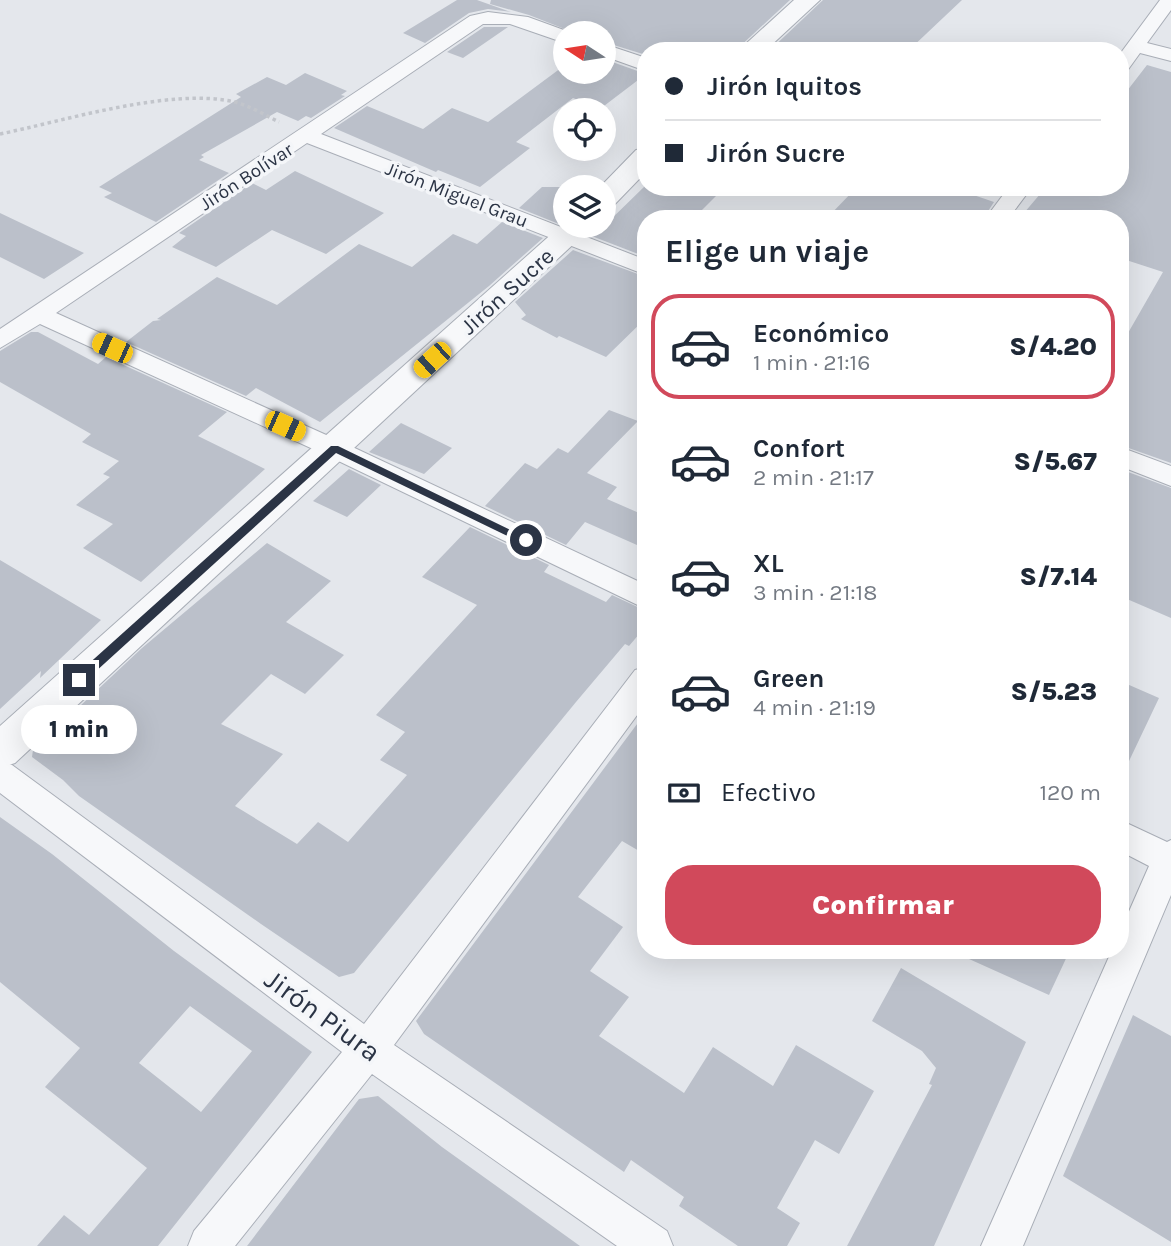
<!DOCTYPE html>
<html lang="es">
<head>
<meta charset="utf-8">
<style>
  :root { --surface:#fff; --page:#f2f2f3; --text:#1f2937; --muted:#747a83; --line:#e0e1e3; --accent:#d1495b }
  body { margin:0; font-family:Karla,sans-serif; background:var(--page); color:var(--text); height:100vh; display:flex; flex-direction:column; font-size:26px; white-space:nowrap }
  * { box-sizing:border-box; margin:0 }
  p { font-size:23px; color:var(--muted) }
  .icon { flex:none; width:38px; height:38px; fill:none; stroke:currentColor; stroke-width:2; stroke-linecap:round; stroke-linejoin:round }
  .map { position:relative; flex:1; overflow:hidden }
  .details { position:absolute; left:637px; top:210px; width:492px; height:749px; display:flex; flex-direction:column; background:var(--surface); border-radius:28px; box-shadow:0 7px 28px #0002 }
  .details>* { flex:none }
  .banner { position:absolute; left:637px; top:42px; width:492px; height:154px; border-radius:28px; box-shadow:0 7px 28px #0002; display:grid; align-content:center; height:154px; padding:0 28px; background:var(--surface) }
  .needle { width:46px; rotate:282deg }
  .tools { position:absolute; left:553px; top:21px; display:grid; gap:14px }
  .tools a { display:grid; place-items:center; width:63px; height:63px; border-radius:50%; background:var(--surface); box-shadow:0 7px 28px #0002; font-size:35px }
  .end { position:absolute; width:32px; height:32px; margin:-16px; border:9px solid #2b3445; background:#fff; box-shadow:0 0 0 4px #fff }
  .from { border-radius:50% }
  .bubble { position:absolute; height:49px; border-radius:24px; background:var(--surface); box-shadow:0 7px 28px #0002; font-size:23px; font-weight:800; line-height:49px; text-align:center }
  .car { position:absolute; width:21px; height:42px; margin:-21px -10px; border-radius:9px; box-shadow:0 0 5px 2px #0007; background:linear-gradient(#f5c518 24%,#345 0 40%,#f5c518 0 76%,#345 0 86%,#f5c518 0) }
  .banner b { display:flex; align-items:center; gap:24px; height:66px; font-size:26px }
  .banner b+b { border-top:2px solid var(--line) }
  .banner i { width:18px; height:18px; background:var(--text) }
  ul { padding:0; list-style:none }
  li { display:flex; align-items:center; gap:21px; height:105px; margin:0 14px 10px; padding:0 14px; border:4px solid transparent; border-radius:28px }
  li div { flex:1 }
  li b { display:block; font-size:26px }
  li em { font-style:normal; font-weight:800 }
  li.selected { border-color:var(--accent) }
  li>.icon { width:63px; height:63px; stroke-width:1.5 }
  h2 { padding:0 28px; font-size:32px; line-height:84px }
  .pay { display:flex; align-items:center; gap:18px; height:77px; padding:0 28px; font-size:26px }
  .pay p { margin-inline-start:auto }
  .primary-button { display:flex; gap:14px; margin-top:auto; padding:14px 28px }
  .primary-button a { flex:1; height:80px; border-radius:28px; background:var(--accent); color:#fff; font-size:28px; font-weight:800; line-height:80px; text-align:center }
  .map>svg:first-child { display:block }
  .building { fill:#bbc0ca; fill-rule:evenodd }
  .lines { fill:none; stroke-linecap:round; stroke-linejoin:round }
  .minor-casing { stroke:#a9aeb7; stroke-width:2 }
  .tertiary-casing { stroke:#a9aeb7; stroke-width:2 }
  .path { stroke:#c2c5cb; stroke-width:3.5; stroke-dasharray:3.5 3.5; stroke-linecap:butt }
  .minor { fill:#f7f8fa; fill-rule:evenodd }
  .tertiary { fill:#f7f8fa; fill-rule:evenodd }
  .route { fill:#2b3445 }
  .labels { text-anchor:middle; stroke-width:7; stroke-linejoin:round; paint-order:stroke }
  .far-street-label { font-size:19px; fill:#2b3445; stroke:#f4f6f9 }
  .street-label { font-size:23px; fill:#2b3445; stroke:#f4f6f9 }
  .near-street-label { font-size:28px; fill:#2b3445; stroke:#f4f6f9 }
</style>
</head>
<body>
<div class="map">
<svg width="1171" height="1246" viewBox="0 0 1171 1246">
  <rect width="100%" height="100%" fill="#e4e7ec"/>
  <path class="building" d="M457,0H477L511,12L488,9L469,13L425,43L403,33Z
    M491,0H790L735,51H646V55L604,42V33H575L529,15L490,4Z
    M823,0H962L908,51H769Z
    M484,27H508L463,58L447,52Z
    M604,59L646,74L600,109L573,98L516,142L530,148L480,187L438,170L436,172L334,128L367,106L423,129L452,108L488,122L565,65V72H604Z
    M1147,65L1171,72V463L1120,445V347L1163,272L1120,258V219H1011L1018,210L1024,213L1046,187H1120V100Z
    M305,73L347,91L341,95L345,96L311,118L306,116L298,121L277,112L201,155L204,157L199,160L229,173L156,222L104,197L112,193L99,187L241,97L236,94L267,77L286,85Z
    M295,171L384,213L326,254L272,230L216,267L172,247L186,236L179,233L252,183L266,190Z
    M646,185V187H725L693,219H646V257L589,235L604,226Z
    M542,187H565V219L559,224L519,208Z
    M857,187H950L994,202L983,219H826Z
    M0,213L84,253L44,279L0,257Z
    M502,222L543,238L489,286L320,422L256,388L246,396L126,342L153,321L161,320L157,319L217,277L277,305L359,244L412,267L453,234L477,244Z
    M573,250L646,277V318L606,357L559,336L557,338L521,319L526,315L515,302Z
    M31,332H38L98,364L106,357L227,412L198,436L265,469L141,582L83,548L113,524L76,505L110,477L103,474L119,461L82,442L91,434L0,382V351Z
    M609,410L638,421L587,473L617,487L607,499L646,516V549L585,522L566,545L485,506L525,463L537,469L558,448L568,453Z
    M401,423L452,448L424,474L369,452Z
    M349,469L381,485L347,517L313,501Z
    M1120,469L1171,488V618L1120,596Z
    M470,527L549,565L544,572L606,602L612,595L646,611V626L629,646L625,644L576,702L354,973L339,977L261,924L79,796L63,780L32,757L33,750L142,648L267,543L331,581L286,622L344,655L305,694L271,674L221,724L283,754L235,806L297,844L318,822L348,842L407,775L380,760L405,732L376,715L477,605L422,577Z
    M0,560L101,620L40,678L41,671L0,709Z
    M1120,681L1159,698L1120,780Z
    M646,712V855L622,841L578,897L623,927L590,971L629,997L599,1036L684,1093L713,1047L773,1086L796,1045L874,1091L839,1154L815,1140L777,1208L800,1223L787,1246H738L679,1206L684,1197L631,1160L624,1172L424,1034L416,1021Z
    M0,817L52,854L174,951L312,1052L158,1246H37L64,1215L89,1235L147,1168L45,1087L80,1048L0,982ZM190,1006L252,1051L201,1112L139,1063Z
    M949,950H1070L1049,995Z
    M901,968L1026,1042L934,1246H847L932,1085L929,1084L936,1068L922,1051L872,1021Z
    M1133,1015L1171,1036V1242L1063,1176Z
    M378,1096L442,1147L580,1246H247L359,1099Z"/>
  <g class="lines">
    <g class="minor-casing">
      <path id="minor" d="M1160,0H1171V10L1147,43L1171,49V61L1140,53L1127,71L1120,73V54Z
        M488,12L528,17L572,33H565V43L510,24H483L321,134L646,260V275L307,143L56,313L344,443L646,585V609L326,455L40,324L0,348V329L470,16Z
        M604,44L646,58V71L604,56Z
        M1009,187H1032L1008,219H985Z
        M1120,447L1171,466V486L1120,466Z
        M646,667V703L394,1045L667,1231L673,1246H617L372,1074L235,1246H188L194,1231L342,1052L0,793V761L12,765L364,1024L635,670Z
        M1120,820L1167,842L1171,840V895L1023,1246H981L1112,950H1120V932L1149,866L1120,851Z"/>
    </g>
    <g class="tertiary-casing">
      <path id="tertiary" d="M794,0H820L765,51H738Z
        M646,148V172L614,205L604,207V187H600L636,150Z
        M565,222V226H593L15,763L0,768V726Z"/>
    </g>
    <path class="path" d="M0,134C64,121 171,87 235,102C250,106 265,115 279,122"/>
    <use href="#minor" class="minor"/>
    <use href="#tertiary" class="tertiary"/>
  </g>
  <path class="route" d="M331,446H338L531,540L522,543L336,453L83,683H75V676Z"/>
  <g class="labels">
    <g class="far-street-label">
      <text transform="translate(246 176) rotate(-33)" y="7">Jirón Bolívar</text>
      <text transform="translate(457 194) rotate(21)" y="7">Jirón Miguel Grau</text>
    </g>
    <g class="street-label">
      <text transform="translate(507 291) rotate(-42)" y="8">Jirón Sucre</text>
    </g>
    <g class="near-street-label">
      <text transform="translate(323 1015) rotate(36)" y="10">Jirón Piura</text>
    </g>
  </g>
</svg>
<div class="tools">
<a><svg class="needle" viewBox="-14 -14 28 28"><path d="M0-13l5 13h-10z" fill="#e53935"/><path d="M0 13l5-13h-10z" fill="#747a83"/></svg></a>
<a><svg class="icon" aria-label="locate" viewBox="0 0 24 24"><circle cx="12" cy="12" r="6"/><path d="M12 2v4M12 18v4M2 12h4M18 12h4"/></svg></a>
<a><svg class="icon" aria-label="layers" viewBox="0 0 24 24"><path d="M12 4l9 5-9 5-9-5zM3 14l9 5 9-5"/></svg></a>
</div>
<i class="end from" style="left:526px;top:540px"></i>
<i class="end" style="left:79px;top:680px"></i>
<div class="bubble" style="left:21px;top:705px;width:116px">1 min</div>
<i class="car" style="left:112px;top:348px;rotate:294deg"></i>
<i class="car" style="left:432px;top:360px;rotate:228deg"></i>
<i class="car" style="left:285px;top:426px;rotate:114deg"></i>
<div class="banner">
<b><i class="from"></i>Jirón Iquitos</b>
<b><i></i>Jirón Sucre</b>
</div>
<section class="details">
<h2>Elige un viaje</h2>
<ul>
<li class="selected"><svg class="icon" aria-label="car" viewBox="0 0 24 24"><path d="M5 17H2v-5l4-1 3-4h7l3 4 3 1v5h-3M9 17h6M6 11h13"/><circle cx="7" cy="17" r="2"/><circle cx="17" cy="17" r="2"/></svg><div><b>Económico</b><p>1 min · 21:16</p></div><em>S/4.20</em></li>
<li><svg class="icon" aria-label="car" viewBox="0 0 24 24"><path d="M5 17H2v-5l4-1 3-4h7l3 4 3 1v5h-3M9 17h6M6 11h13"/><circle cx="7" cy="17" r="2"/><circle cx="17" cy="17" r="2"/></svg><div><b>Confort</b><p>2 min · 21:17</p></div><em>S/5.67</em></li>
<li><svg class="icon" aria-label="car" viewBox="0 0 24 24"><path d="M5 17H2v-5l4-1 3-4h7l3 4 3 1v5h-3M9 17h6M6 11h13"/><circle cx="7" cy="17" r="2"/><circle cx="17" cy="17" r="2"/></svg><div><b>XL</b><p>3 min · 21:18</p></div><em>S/7.14</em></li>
<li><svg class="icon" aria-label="car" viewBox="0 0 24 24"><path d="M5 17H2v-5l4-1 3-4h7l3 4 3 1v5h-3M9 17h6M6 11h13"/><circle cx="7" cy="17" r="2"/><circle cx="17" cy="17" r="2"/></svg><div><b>Green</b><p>4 min · 21:19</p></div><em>S/5.23</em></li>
</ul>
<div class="pay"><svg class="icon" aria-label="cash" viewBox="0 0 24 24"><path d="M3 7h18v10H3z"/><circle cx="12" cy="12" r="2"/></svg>Efectivo<p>120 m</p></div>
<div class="primary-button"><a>Confirmar</a></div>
</section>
</div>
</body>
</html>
